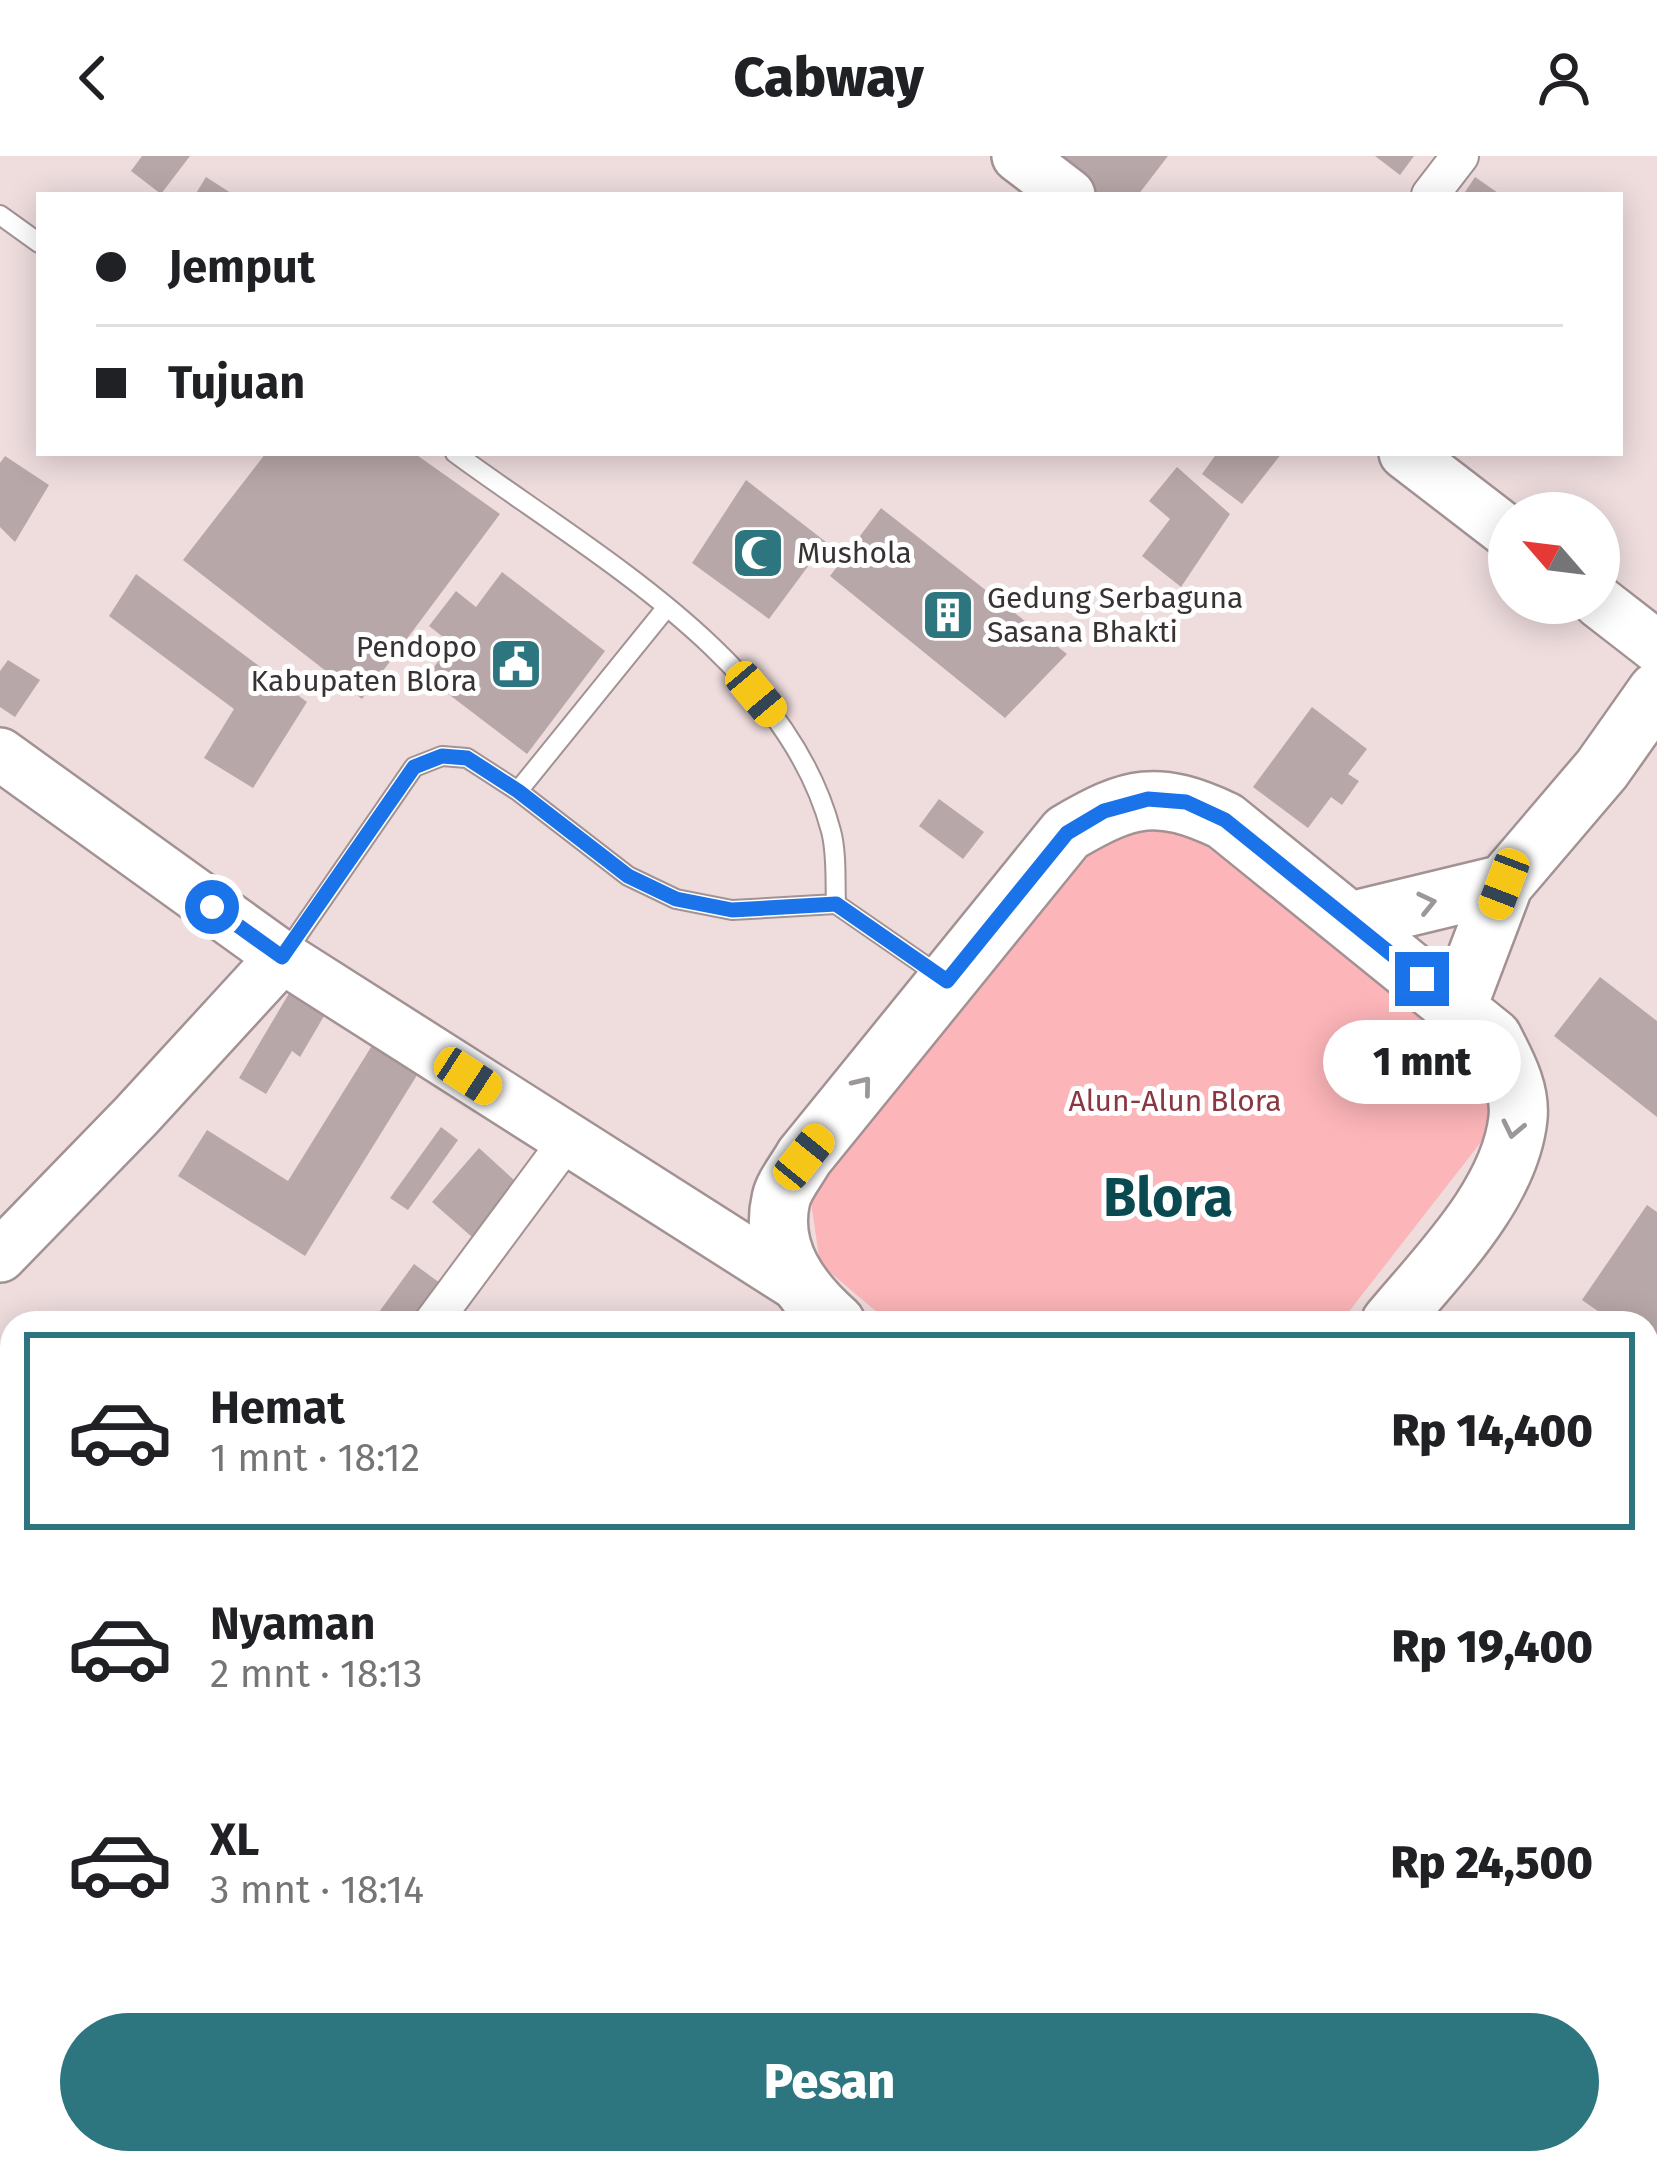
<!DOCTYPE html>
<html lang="id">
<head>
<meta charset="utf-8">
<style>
  :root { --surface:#fff; --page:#f6f6f6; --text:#202124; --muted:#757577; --line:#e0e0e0; --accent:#2e767f }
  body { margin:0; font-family:"Fira Sans",sans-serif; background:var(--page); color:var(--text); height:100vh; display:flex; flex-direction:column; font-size:45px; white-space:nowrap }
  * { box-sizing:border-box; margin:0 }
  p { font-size:39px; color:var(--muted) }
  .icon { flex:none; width:66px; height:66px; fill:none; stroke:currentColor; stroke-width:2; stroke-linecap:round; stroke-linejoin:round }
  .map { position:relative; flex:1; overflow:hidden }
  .drawer { position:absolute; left:0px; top:1155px; width:1659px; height:864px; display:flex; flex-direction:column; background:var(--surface); border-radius:36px 36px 0 0; box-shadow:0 6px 30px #0003 }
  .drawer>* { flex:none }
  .top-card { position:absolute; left:36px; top:36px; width:1587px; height:264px; border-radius:0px; box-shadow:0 6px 30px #0003; display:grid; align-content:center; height:264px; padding:0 60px; background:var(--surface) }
  .needle { width:78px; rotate:298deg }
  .fabs { position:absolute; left:1488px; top:336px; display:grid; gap:24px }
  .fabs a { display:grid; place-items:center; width:132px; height:132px; border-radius:50%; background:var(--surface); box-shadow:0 6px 30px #0003; font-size:60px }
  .end { position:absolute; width:54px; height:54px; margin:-27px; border:15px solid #1a73e8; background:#fff; box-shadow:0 0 0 6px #fff }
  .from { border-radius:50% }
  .bubble { position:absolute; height:84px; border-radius:42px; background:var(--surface); box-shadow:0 6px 30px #0003; font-size:39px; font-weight:800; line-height:84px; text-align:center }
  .car { position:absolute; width:36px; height:72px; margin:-36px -18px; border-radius:15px; box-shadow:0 0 9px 3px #0007; background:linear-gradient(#f5c518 24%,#345 0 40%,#f5c518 0 76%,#345 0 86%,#f5c518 0) }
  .top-card b { display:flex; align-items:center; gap:42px; height:114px; font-size:45px }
  .top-card b+b { border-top:3px solid var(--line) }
  .top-card i { width:30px; height:30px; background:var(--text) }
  ul { padding:21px 0 0; list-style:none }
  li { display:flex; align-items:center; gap:36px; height:198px; margin:0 24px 18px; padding:0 36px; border:6px solid transparent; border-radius:0px }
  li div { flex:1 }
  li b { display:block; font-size:45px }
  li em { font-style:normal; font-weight:800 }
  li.current { border-color:var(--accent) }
  li>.icon { width:108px; height:108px; stroke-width:1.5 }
  .cta { display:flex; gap:24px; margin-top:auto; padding:24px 60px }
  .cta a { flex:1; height:138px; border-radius:72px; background:var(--accent); color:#fff; font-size:48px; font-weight:800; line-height:138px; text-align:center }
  header { display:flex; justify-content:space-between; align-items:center; height:156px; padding:0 60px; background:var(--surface); font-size:54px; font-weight:800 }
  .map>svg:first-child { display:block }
  .green { fill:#fcb5b9 }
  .building { fill:#b8a7a8 }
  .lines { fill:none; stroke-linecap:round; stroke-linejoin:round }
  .lane-casing { stroke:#a39293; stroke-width:22 }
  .street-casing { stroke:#a39293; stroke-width:40 }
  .secondary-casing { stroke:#a39293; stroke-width:56 }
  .primary-casing { stroke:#a39293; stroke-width:62 }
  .lane { stroke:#fff; stroke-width:18 }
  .street { stroke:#fff; stroke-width:36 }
  .secondary { stroke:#fff; stroke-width:51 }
  .primary { stroke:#fff; stroke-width:57 }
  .oneway { stroke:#9c9898 }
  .route { stroke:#1a73e8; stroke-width:15 }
  .labels { text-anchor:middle; stroke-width:10; stroke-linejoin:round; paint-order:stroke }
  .poi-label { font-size:30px; fill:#393232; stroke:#fff; text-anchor:start }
  .park-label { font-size:30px; fill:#8b3742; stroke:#fff }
  .town-label { font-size:54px; font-weight:bold; fill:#0a4950; stroke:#fff }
</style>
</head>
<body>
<header><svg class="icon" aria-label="back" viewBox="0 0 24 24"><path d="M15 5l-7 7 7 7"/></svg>Cabway<svg class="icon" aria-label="person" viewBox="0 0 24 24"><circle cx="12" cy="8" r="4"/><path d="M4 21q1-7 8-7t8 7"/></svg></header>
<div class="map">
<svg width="1657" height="2019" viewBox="0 0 1657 2019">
  <rect width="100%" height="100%" fill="#efddde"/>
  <path class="green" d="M1147,666L1187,672L1484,905L1496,936L1492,972L1340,1167H890L820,1108L810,1039L1101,684Z"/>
  <path class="building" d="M142,0H190L161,38L131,15Z
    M1048,0H1168L1138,39H1099Z
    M1375,0H1414L1400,19Z
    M206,21L234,39H195Z
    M1475,21L1501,39H1463Z
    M266,297H414L500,358L362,543L183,404Z
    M1217,297H1282L1242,348L1202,318Z
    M5,300L49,329L15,386L0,371V307Z
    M1177,311L1230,358L1181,431L1142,400L1170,363L1149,345Z
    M746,324L826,386L769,463L692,407Z
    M881,352L1067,498L1005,562L830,420Z
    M502,416L605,495L527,598L426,521L452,488L429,470L456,435L476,451Z
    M136,418L307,546L253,632L204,602L234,553L109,460Z
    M8,504L40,524L15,561L0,551V515Z
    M1312,551L1367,593L1348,618L1359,625L1342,649L1331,641L1308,672L1253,631Z
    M939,643L984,676L963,703L919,670Z
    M1600,821L1657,865V961L1554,880Z
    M291,834L327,855L300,901L292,895L266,938L239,922Z
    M381,875L427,903L305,1100L178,1020L207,974L288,1025Z
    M441,971L458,984L408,1054L390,1042Z
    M479,992L526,1035L480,1088L432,1046Z
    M1647,1049L1657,1056V1196L1647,1189V1167H1615L1582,1144Z
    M414,1108L444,1130L417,1167H371Z
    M1647,1279L1657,1287V1339L1647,1352Z
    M1647,1477L1657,1484V1546L1647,1539Z
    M204,2007H247L234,2019H216Z
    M985,2007H1016L1036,2019H978Z"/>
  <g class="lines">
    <g class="lane-casing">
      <path id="lane" d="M0,59L39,87
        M455,297C589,396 786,503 831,675C837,697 835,725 836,748
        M518,635L667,451
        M286,796L414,611L442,600L467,602L518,635L628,720L676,743L732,754L836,748L943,822"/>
    </g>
    <g class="street-casing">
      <path id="street" d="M1430,39L1460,0
        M432,1167L567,985
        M1444,2008L1456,2019
        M81,2019L92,2007
        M444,2019L456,2007
        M1160,2019L1166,2007"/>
    </g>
    <g class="secondary-casing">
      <path id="secondary" d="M1018,0L1069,39
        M1405,297L1509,377
        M1599,446L1657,491
        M0,598L282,801
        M0,1100L136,960L282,801L799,1130
        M0,1594L12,1605
        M503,2007L519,2019"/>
    </g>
    <g class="primary-casing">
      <path id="primary" d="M1351,765L1504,728
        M1457,852L1504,728L1602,613L1657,535
        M836,1167C800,1135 769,1094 781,1043C784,1029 797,1014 804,1001L1067,677C1130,640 1157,633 1225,665L1493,882C1505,906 1521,933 1518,962C1510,1039 1437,1110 1390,1167
        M1647,1403L1657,1412"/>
    </g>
    <use href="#lane" class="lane"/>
    <use href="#street" class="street"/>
    <use href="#secondary" class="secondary"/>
    <use href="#primary" class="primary"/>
  </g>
  <defs><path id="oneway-chevron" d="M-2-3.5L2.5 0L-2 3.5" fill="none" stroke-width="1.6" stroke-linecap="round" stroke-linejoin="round" transform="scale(3)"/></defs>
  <g class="oneway">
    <use href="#oneway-chevron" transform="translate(1427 747) rotate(-13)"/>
    <use href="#oneway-chevron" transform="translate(863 929) rotate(-51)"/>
    <use href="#oneway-chevron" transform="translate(1513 973) rotate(102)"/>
  </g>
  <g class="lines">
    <path class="route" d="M212,751L282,801L414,611L442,600L467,602L518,635L628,720L676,743L732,754L836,748L947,825L1067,677L1104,655L1148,643L1186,646L1225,664L1422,823"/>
  </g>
  <defs>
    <g id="mosque-square" transform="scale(2.7)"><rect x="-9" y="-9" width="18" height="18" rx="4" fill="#2e767f" stroke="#fff"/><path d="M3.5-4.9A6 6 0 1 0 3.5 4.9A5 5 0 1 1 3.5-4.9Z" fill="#fff"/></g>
    <g id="building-square" transform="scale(2.7)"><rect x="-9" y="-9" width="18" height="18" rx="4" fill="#2e767f" stroke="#fff"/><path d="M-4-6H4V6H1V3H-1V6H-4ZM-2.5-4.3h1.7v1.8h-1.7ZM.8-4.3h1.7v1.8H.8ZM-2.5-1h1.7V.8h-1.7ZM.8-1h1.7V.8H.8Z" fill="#fff"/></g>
    <g id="civic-square" transform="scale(2.7)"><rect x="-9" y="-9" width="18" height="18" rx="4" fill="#2e767f" stroke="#fff"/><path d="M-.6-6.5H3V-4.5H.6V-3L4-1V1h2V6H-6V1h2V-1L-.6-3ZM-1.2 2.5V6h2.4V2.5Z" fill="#fff"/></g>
  </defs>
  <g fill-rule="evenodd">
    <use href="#mosque-square" x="758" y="397"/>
    <use href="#building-square" x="948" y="459"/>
    <use href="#civic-square" x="516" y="508"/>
  </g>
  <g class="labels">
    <g class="poi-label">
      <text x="797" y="407">Mushola</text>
      <text x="987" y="452">Gedung Serbaguna<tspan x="987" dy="34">Sasana Bhakti</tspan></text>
      <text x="477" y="501" text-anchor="end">Pendopo<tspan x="477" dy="34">Kabupaten Blora</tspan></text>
    </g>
    <g class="park-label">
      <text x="1175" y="955">Alun-Alun Blora</text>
    </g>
    <g class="town-label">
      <text x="1168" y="1060">Blora</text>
    </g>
  </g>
</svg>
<div class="fabs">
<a><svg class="needle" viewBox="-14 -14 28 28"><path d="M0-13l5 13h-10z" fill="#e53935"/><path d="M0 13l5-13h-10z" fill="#757577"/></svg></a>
</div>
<i class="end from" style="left:212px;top:751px"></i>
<i class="end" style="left:1422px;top:823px"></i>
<div class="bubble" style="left:1323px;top:864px;width:198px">1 mnt</div>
<i class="car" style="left:756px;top:538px;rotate:140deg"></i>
<i class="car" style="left:1504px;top:728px;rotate:201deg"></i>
<i class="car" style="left:468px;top:920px;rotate:123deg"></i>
<i class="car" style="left:804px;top:1001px;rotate:39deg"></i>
<div class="top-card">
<b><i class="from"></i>Jemput</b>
<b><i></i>Tujuan</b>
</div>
<section class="drawer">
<ul>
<li class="current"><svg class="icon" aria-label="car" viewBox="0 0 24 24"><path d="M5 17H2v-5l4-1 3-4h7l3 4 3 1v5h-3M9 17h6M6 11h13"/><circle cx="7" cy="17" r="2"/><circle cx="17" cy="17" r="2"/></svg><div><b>Hemat</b><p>1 mnt · 18:12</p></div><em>Rp 14,400</em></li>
<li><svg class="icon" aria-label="car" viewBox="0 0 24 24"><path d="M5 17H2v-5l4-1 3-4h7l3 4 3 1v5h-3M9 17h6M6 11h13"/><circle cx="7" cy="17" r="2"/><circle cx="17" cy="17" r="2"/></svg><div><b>Nyaman</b><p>2 mnt · 18:13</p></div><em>Rp 19,400</em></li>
<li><svg class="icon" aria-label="car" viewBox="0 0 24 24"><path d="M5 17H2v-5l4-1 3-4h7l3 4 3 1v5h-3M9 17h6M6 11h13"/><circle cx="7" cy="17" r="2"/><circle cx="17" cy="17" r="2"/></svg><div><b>XL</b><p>3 mnt · 18:14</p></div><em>Rp 24,500</em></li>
</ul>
<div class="cta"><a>Pesan</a></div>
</section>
</div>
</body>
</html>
